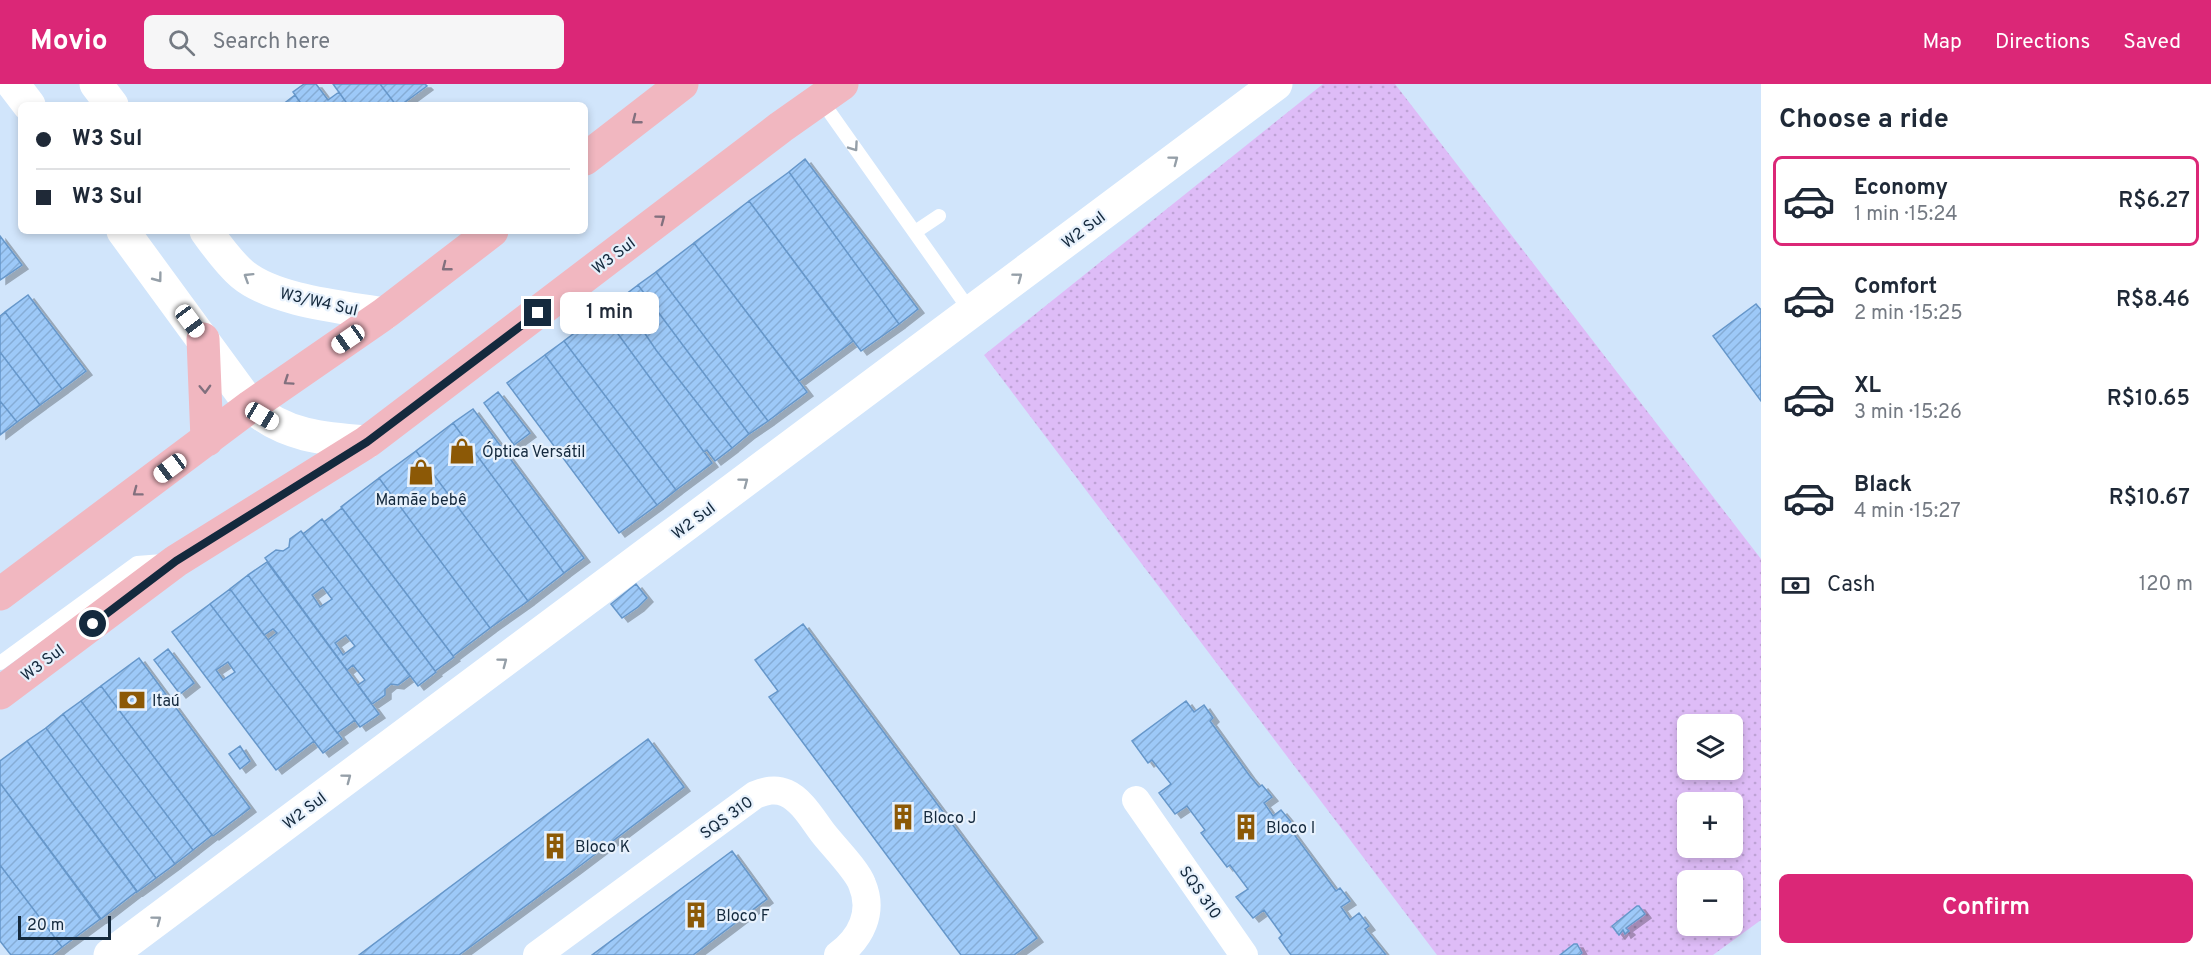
<!DOCTYPE html>
<html lang="en">
<head>
<meta charset="utf-8">
<style>
  :root { --surface:#fff; --page:#f6f6f7; --text:#1f2937; --muted:#747a83; --line:#e0e1e3; --accent:#db2777 }
  body { margin:0; font-family:Overpass,sans-serif; background:var(--page); color:var(--text); height:100vh; display:flex; flex-direction:column; font-size:22px; white-space:nowrap }
  * { box-sizing:border-box; margin:0 }
  p { font-size:20px; color:var(--muted) }
  .icon { flex:none; width:33px; height:33px; fill:none; stroke:currentColor; stroke-width:2; stroke-linecap:round; stroke-linejoin:round }
  .map { position:relative; flex:1; overflow:hidden }
  .details { display:flex; flex-direction:column; background:var(--surface); width:450px }
  .details>* { flex:none }
  .guide { position:absolute; left:18px; top:18px; width:570px; height:132px; border-radius:9px; box-shadow:0 3px 9px #0003; display:grid; align-content:center; height:132px; padding:0 18px; background:var(--surface) }
  .buttons { position:absolute; left:1677px; top:630px; display:grid; gap:12px }
  .buttons a { display:grid; place-items:center; width:66px; height:66px; border-radius:9px; background:var(--surface); box-shadow:0 3px 9px #0003; font-size:30px }
  .scale { position:absolute; left:18px; bottom:15px; width:93px; box-sizing:border-box; padding-left:6px; border:3px solid #14293d; border-top:0; font-size:16px; line-height:21px; white-space:nowrap; color:#14293d; -webkit-text-stroke:4px #e7f1fc; paint-order:stroke }
  .end { position:absolute; width:27px; height:27px; margin:-14px; border:8px solid #14293d; background:#fff; box-shadow:0 0 0 3px #fff }
  .from { border-radius:50% }
  .bubble { position:absolute; height:42px; border-radius:9px; background:var(--surface); box-shadow:0 3px 9px #0003; font-size:20px; font-weight:600; line-height:42px; text-align:center }
  .car { position:absolute; width:18px; height:36px; margin:-18px -9px; border-radius:8px; box-shadow:0 0 4px 2px #0007; background:linear-gradient(#fff 24%,#345 0 40%,#fff 0 76%,#345 0 86%,#fff 0) }
  .guide b { display:flex; align-items:center; gap:21px; height:57px; font-size:22px }
  .guide b+b { border-top:2px solid var(--line) }
  .guide i { width:15px; height:15px; background:var(--text) }
  ul { padding:0; list-style:none }
  li { display:flex; align-items:center; gap:18px; height:90px; margin:0 12px 9px; padding:0 6px; border:3px solid transparent; border-radius:9px }
  li div { flex:1 }
  li b { display:block; font-size:22px }
  li em { font-style:normal; font-weight:600 }
  li.current { border-color:var(--accent) }
  li>.icon { width:54px; height:54px; stroke-width:1.5 }
  h2 { padding:0 18px; font-size:27px; line-height:72px }
  .pay { display:flex; align-items:center; gap:15px; height:66px; padding:0 18px; font-size:22px }
  .pay p { margin-inline-start:auto }
  .cta { display:flex; gap:12px; margin-top:auto; padding:12px 18px }
  .cta a { flex:1; height:69px; border-radius:9px; background:var(--accent); color:#fff; font-size:24px; font-weight:600; line-height:69px; text-align:center }
  header { display:flex; align-items:center; gap:36px; box-sizing:border-box; height:84px; padding:0 30px; background:var(--accent); color:#fff }
  header strong { font-size:28px }
  nav { display:flex; gap:33px; margin-inline-start:auto; font-size:21px }
  .search { width:420px; height:54px; background:var(--page); display:flex; align-items:center; gap:15px; box-sizing:border-box; padding:0 21px; border-radius:9px; color:var(--muted); font-size:22px }
  main { display:flex; flex:1; min-height:0 }
  .map>svg:first-child { display:block }
  .grass { fill:url(#grass-dots); fill-rule:evenodd }
  .building { fill:url(#building-hatch); stroke:#6697ca; stroke-width:1.5; fill-rule:evenodd; filter:url(#shadow) }
  .lines { fill:none; stroke-linecap:round; stroke-linejoin:round }
  .service { stroke:#fff; stroke-width:14 }
  .minor { stroke:#fff; stroke-width:28 }
  .tertiary { stroke:#fff; stroke-width:33 }
  .secondary { stroke:#fff; stroke-width:33 }
  .primary { stroke:#f1b7c0; stroke-width:33 }
  .oneway { stroke:#82707e }
  .oneway2 { stroke:#959fa8 }
  .route { stroke:#14293d; stroke-width:8 }
  .labels { text-anchor:middle; stroke-width:4.5; stroke-linejoin:round; paint-order:stroke }
  .street-label { font-size:16px; fill:#14293d; stroke:#e7f1fc }
  .poi-label { font-size:16px; fill:#14293d; stroke:#e7f1fc; text-anchor:start }
</style>
</head>
<body>
<header>
<strong>Movio</strong>
<div class="search"><svg class="icon" aria-label="search" viewBox="0 0 24 24"><circle cx="10" cy="10" r="6"/><path d="M15 15l6 6"/></svg>Search here</div>
<nav><a>Map</a><a>Directions</a><a>Saved</a></nav>
</header>
<main>
<div class="map">
<svg width="1761" height="871" viewBox="0 0 1761 871">
  <defs>
    <pattern id="grass-dots" width="8" height="8" patternUnits="userSpaceOnUse" patternTransform="scale(1.5)"><rect width="8" height="8" fill="#debcf7"/><path d="M2 2h.1M6 6h.1" fill="none" stroke="#bea2d5" stroke-width="1.8" stroke-linecap="round"/></pattern>
    <pattern id="building-hatch" width="6" height="6" patternUnits="userSpaceOnUse" patternTransform="scale(1.5)"><rect width="6" height="6" fill="#9dc9f8"/><path d="M-1 1l2-2M0 6l6-6M5 7l2-2" fill="none" stroke="#86add6"/></pattern>
    <filter id="shadow"><feDropShadow dx="6" dy="4" stdDeviation="0" flood-color="#0004"/></filter>
  </defs>
  <rect width="100%" height="100%" fill="#d1e5fb"/>
  <path class="grass" d="M1323,0H1395L1761,475V836L1713,871H1437L984,271ZM1688,640H1732V686H1688ZM1688,718H1732V764H1688ZM1688,796H1732V842H1688Z"/>
  <path class="building" d="M304,0H316L328,16L339,8L348,21H302L293,8Z
    M333,0H380L396,21H348Z
    M380,0H425L427,2L401,21H396Z
    M295,11L302,21H282Z
    M805,75L918,225L899,240L789,88Z
    M789,88L899,240L861,267L749,117Z
    M749,117L853,257L799,297L694,159Z
    M0,152L22,181L0,196Z
    M694,159L807,308L768,337L656,188Z
    M656,188L768,337L749,350L638,201Z
    M638,201L749,350L732,364L656,266L621,214Z
    M28,211L86,287L62,305L5,228Z
    M621,214L656,266L732,364L715,377L707,366L704,368L602,228Z
    M1756,220L1761,226V317L1713,252Z
    M5,228L62,305L40,321L0,268V232Z
    M602,228L712,379L676,406L564,257Z
    M564,257L676,406L657,421L545,271Z
    M0,268L40,321L17,338L0,317Z
    M545,271L657,421L619,449L507,299Z
    M498,308L530,349L514,361L484,319Z
    M0,317L17,338L0,351Z
    M473,325L584,474L564,489L453,339Z
    M453,339L564,489L528,517L416,367Z
    M416,367L528,517L490,544L379,394Z
    M379,394L490,544L453,572L341,423Z
    M342,424L454,573L435,587L324,438Z
    M322,435L436,588L418,602L303,450Z
    M301,447L410,592L398,601L391,600L385,605V611L372,620L358,601L365,596L353,581L347,586L265,474L276,466L283,467L289,463L290,455ZM323,503L332,515L320,523L312,511ZM346,551L355,562L343,571L335,559Z
    M267,478L379,630L360,643L248,491Z
    M248,491L355,636L337,649L268,556L277,549L273,545L264,551L230,505Z
    M636,500L647,514L638,523L622,534L611,520Z
    M230,505L342,655L323,669L210,520Z
    M210,520L314,657L276,686L172,548ZM228,578L235,588L223,596L216,586Z
    M803,540L1037,854L1014,871H961L769,613L778,607L755,576Z
    M168,565L194,599L180,610L154,576Z
    M139,574L250,724L213,752L101,602Z
    M101,602L212,751L193,766L81,617Z
    M81,617L193,766L175,780L63,630Z
    M1186,617L1194,628L1204,621L1213,634L1210,637L1249,691L1259,703L1262,701L1272,713L1264,719L1273,732L1281,726L1291,738L1287,741L1336,807L1340,804L1350,817L1341,823L1350,836L1359,829L1369,842L1365,845L1386,871H1291L1279,854L1282,851L1264,826L1253,834L1236,813L1248,805L1230,781L1227,783L1201,749L1205,746L1187,722L1175,730L1159,709L1171,700L1152,676L1148,679L1132,657Z
    M63,630L175,780L156,794L46,644Z
    M46,644L156,794L137,808L27,657Z
    M648,655L684,703L577,784L459,871H359Z
    M27,657L137,807L101,835L0,699V677Z
    M240,662L250,677L240,685L229,670Z
    M0,699L100,835L62,863L0,781Z
    M732,767L767,815L693,871H592Z
    M0,781L62,863L52,871H11L0,857Z
    M1637,822H1639L1645,830L1626,844L1629,847L1625,850L1623,846L1619,851L1612,842Z
    M1574,860H1577L1582,869L1579,871H1560Z"/>
  <g class="lines">
    <path class="service" d="M821,16L971,228
      M915,148L939,132
      M0,579L137,479L163,477"/>
    <path class="minor" d="M1136,716L1244,871
      M537,871L755,711C765,707 775,704 786,709C802,716 813,736 823,749C833,762 857,786 862,800C874,828 861,854 838,871"/>
    <path class="tertiary" d="M110,871L1276,0"/>
    <path class="secondary" d="M13,0L29,21
      M96,0L112,21
      M123,147L251,322C284,352 324,355 367,358
      M206,147C217,162 228,178 242,190C274,217 343,223 384,230"/>
    <path class="primary" d="M585,75L682,0
      M203,255L207,356
      M0,510L251,322L384,230L492,147
      M0,609L176,477L367,358L781,43L842,0"/>
  </g>
  <defs><path id="oneway-chevron" d="M-2-3.5L2.5 0L-2 3.5" fill="none" stroke-width="1.6" stroke-linecap="round" stroke-linejoin="round" transform="scale(1.5)"/></defs>
  <g class="oneway">
    <use href="#oneway-chevron" transform="translate(636 36) rotate(142)"/>
    <use href="#oneway-chevron" transform="translate(661 135) rotate(-37)"/>
    <use href="#oneway-chevron" transform="translate(446 183) rotate(142)"/>
    <use href="#oneway-chevron" transform="translate(288 297) rotate(146)"/>
    <use href="#oneway-chevron" transform="translate(205 305) rotate(88)"/>
    <use href="#oneway-chevron" transform="translate(137 408) rotate(143)"/>
  </g>
  <g class="oneway2">
    <use href="#oneway-chevron" transform="translate(854 63) rotate(55)"/>
    <use href="#oneway-chevron" transform="translate(1174 76) rotate(-37)"/>
    <use href="#oneway-chevron" transform="translate(248 193) rotate(-148)"/>
    <use href="#oneway-chevron" transform="translate(1018 193) rotate(-37)"/>
    <use href="#oneway-chevron" transform="translate(158 194) rotate(53)"/>
    <use href="#oneway-chevron" transform="translate(744 398) rotate(-37)"/>
    <use href="#oneway-chevron" transform="translate(503 578) rotate(-37)"/>
    <use href="#oneway-chevron" transform="translate(347 694) rotate(-37)"/>
    <use href="#oneway-chevron" transform="translate(157 836) rotate(-37)"/>
  </g>
  <g class="lines">
    <path class="route" d="M93,540L176,477L367,358L538,229"/>
  </g>
  <defs>
    <g id="shop-bare" transform="scale(2.07)"><path d="M-5-2.5h2.3a2.7 3.5 0 0 1 5.4 0H5L5.5 6h-11ZM-1.5-2.5h3a1.5 2.3 0 0 0-3 0Z" fill="#8c5906" stroke="#e7f1fc" stroke-width="2.5" paint-order="stroke"/></g>
    <g id="bank-bare" transform="scale(2.07)"><path d="M-6-4H6V4H-6ZM0-2.3a2.3 2.3 0 1 0 0 4.6a2.3 2.3 0 1 0 0-4.6Z" fill="#8c5906" stroke="#e7f1fc" stroke-width="2.5" paint-order="stroke"/></g>
    <g id="building-bare" transform="scale(2.07)"><path d="M-4-6H4V6H1V3H-1V6H-4ZM-2.5-4.3h1.7v1.8h-1.7ZM.8-4.3h1.7v1.8H.8ZM-2.5-1h1.7V.8h-1.7ZM.8-1h1.7V.8H.8Z" fill="#8c5906" stroke="#e7f1fc" stroke-width="2.5" paint-order="stroke"/></g>
  </defs>
  <g fill-rule="evenodd">
    <use href="#shop-bare" x="462" y="367"/>
    <use href="#shop-bare" x="421" y="388"/>
    <use href="#bank-bare" x="132" y="616"/>
    <use href="#building-bare" x="903" y="733"/>
    <use href="#building-bare" x="1246" y="743"/>
    <use href="#building-bare" x="555" y="762"/>
    <use href="#building-bare" x="696" y="831"/>
  </g>
  <g class="labels">
    <g class="street-label">
      <text transform="translate(1083 145) rotate(-37)" y="6">W2 Sul</text>
      <text transform="translate(613 171) rotate(-37)" y="6">W3 Sul</text>
      <text transform="translate(319 217) rotate(13)" y="6">W3/W4 Sul</text>
      <text transform="translate(693 436) rotate(-37)" y="6">W2 Sul</text>
      <text transform="translate(42 578) rotate(-37)" y="6">W3 Sul</text>
      <text transform="translate(304 726) rotate(-37)" y="6">W2 Sul</text>
      <text transform="translate(726 733) rotate(-36)" y="6">SQS 310</text>
      <text transform="translate(1201 808) rotate(55)" y="6">SQS 310</text>
    </g>
    <g class="poi-label">
      <text x="482" y="373">Óptica Versátil</text>
      <text x="421" y="421" text-anchor="middle">Mamãe bebê</text>
      <text x="152" y="622">Itaú</text>
      <text x="923" y="739">Bloco J</text>
      <text x="1266" y="749">Bloco I</text>
      <text x="575" y="768">Bloco K</text>
      <text x="716" y="837">Bloco F</text>
    </g>
  </g>
</svg>
<div class="buttons">
<a><svg class="icon" aria-label="layers" viewBox="0 0 24 24"><path d="M12 4l9 5-9 5-9-5zM3 14l9 5 9-5"/></svg></a>
<a>+</a>
<a>−</a>
</div>
<div class="scale">20 m</div>
<i class="end from" style="left:93px;top:540px"></i>
<i class="end" style="left:538px;top:229px"></i>
<div class="bubble" style="left:560px;top:208px;width:99px">1 min</div>
<i class="car" style="left:190px;top:237px;rotate:143deg"></i>
<i class="car" style="left:348px;top:255px;rotate:235deg"></i>
<i class="car" style="left:262px;top:332px;rotate:121deg"></i>
<i class="car" style="left:170px;top:384px;rotate:233deg"></i>
<div class="guide">
<b><i class="from"></i>W3 Sul</b>
<b><i></i>W3 Sul</b>
</div>
</div>
<section class="details">
<h2>Choose a ride</h2>
<ul>
<li class="current"><svg class="icon" aria-label="car" viewBox="0 0 24 24"><path d="M5 17H2v-5l4-1 3-4h7l3 4 3 1v5h-3M9 17h6M6 11h13"/><circle cx="7" cy="17" r="2"/><circle cx="17" cy="17" r="2"/></svg><div><b>Economy</b><p>1 min · 15:24</p></div><em>R$6.27</em></li>
<li><svg class="icon" aria-label="car" viewBox="0 0 24 24"><path d="M5 17H2v-5l4-1 3-4h7l3 4 3 1v5h-3M9 17h6M6 11h13"/><circle cx="7" cy="17" r="2"/><circle cx="17" cy="17" r="2"/></svg><div><b>Comfort</b><p>2 min · 15:25</p></div><em>R$8.46</em></li>
<li><svg class="icon" aria-label="car" viewBox="0 0 24 24"><path d="M5 17H2v-5l4-1 3-4h7l3 4 3 1v5h-3M9 17h6M6 11h13"/><circle cx="7" cy="17" r="2"/><circle cx="17" cy="17" r="2"/></svg><div><b>XL</b><p>3 min · 15:26</p></div><em>R$10.65</em></li>
<li><svg class="icon" aria-label="car" viewBox="0 0 24 24"><path d="M5 17H2v-5l4-1 3-4h7l3 4 3 1v5h-3M9 17h6M6 11h13"/><circle cx="7" cy="17" r="2"/><circle cx="17" cy="17" r="2"/></svg><div><b>Black</b><p>4 min · 15:27</p></div><em>R$10.67</em></li>
</ul>
<div class="pay"><svg class="icon" aria-label="cash" viewBox="0 0 24 24"><path d="M3 7h18v10H3z"/><circle cx="12" cy="12" r="2"/></svg>Cash<p>120 m</p></div>
<div class="cta"><a>Confirm</a></div>
</section>
</main>
</body>
</html>
